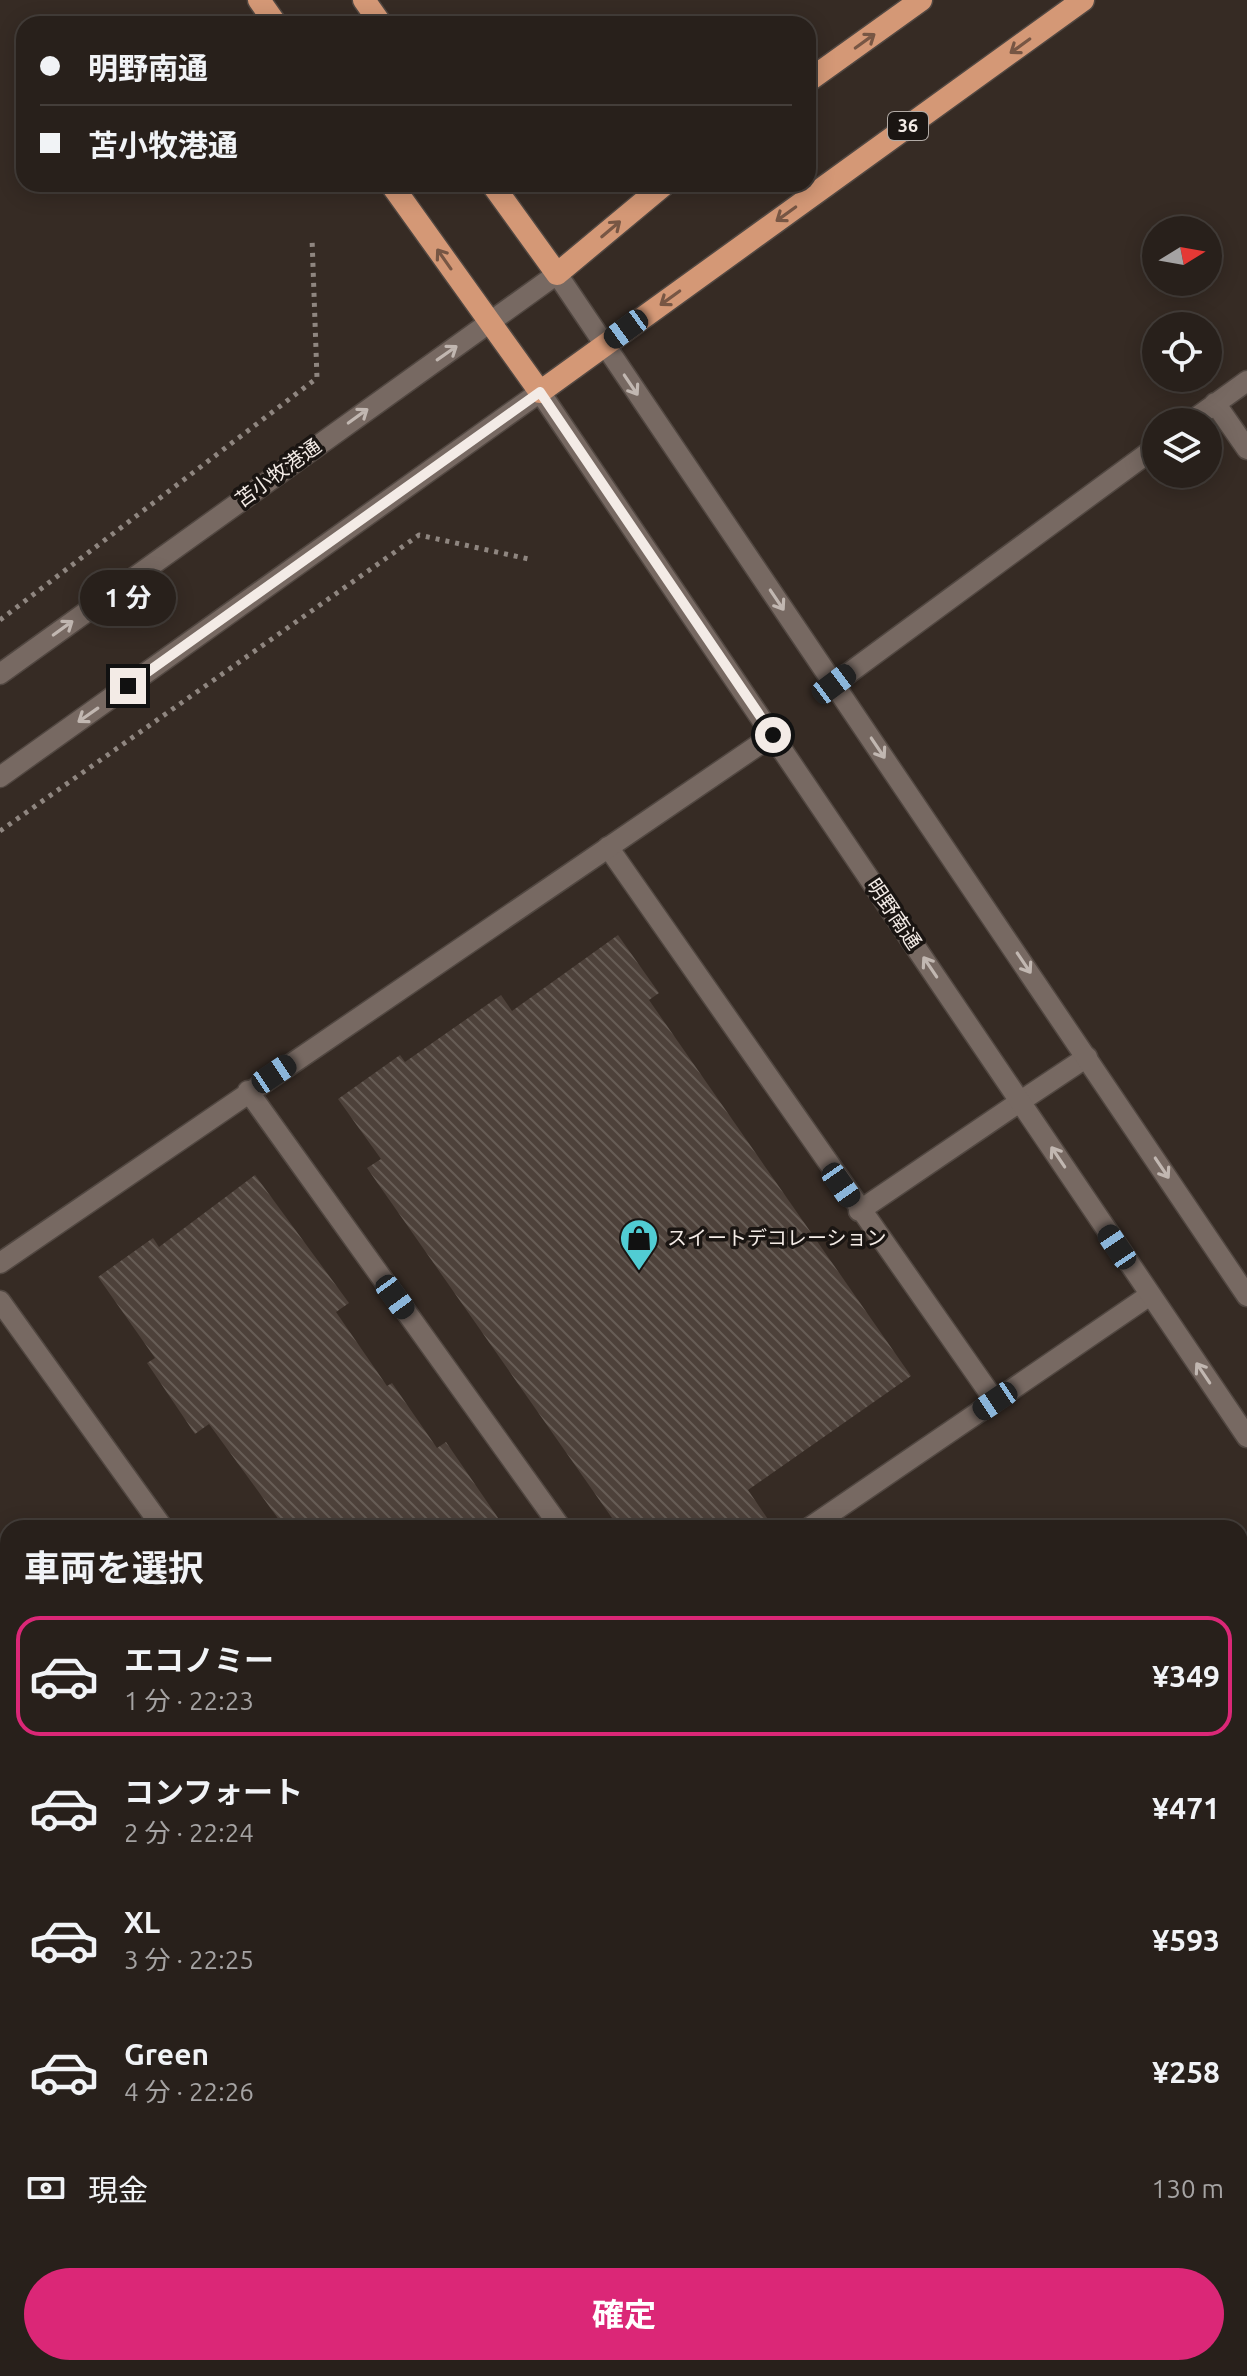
<!DOCTYPE html>
<html lang="ja">
<head>
<meta charset="utf-8">
<style>
  :root { --surface:#28201b; --page:#342d28; --text:#f1f3f6; --muted:#a5a3a3; --line:#443e3a; --accent:#db2777 }
  body { margin:0; font-family:Ubuntu,"Noto Sans JP",sans-serif; background:var(--page); color:var(--text); height:100vh; display:flex; flex-direction:column; font-size:30px; white-space:nowrap }
  * { box-sizing:border-box; margin:0 }
  p { font-size:26px; color:var(--muted) }
  .icon { flex:none; width:44px; height:44px; fill:none; stroke:currentColor; stroke-width:2; stroke-linecap:round; stroke-linejoin:round }
  .map { position:relative; flex:1; overflow:hidden }
  .sheet { position:absolute; left:0px; top:1520px; width:1248px; height:856px; display:flex; flex-direction:column; background:var(--surface); border-radius:24px 24px 0 0; box-shadow:0 4px 20px #0003,0 0 0 2px var(--line) }
  .sheet>* { flex:none }
  .top-card { position:absolute; left:16px; top:16px; width:800px; height:176px; border-radius:24px; box-shadow:0 4px 20px #0003,0 0 0 2px var(--line); display:grid; align-content:center; height:176px; padding:0 24px; background:var(--surface) }
  .needle { width:52px; rotate:79deg }
  .tools { position:absolute; left:1142px; top:216px; display:grid; gap:16px }
  .tools a { display:grid; place-items:center; width:80px; height:80px; border-radius:50%; background:var(--surface); box-shadow:0 4px 20px #0003,0 0 0 2px var(--line); font-size:40px }
  .end { position:absolute; width:36px; height:36px; margin:-18px; border:10px solid #f3ebe6; background:#111; box-shadow:0 0 0 4px #111 }
  .from { border-radius:50% }
  .bubble { position:absolute; height:56px; border-radius:28px; background:var(--surface); box-shadow:0 4px 20px #0003,0 0 0 2px var(--line); font-size:26px; font-weight:700; line-height:56px; text-align:center }
  .car { position:absolute; width:24px; height:48px; margin:-24px -12px; border-radius:10px; box-shadow:0 0 6px 2px #0007; background:linear-gradient(#222 24%,#8ab4d8 0 40%,#222 0 76%,#8ab4d8 0 86%,#222 0) }
  .top-card b { display:flex; align-items:center; gap:28px; height:76px; font-size:30px }
  .top-card b+b { border-top:2px solid var(--line) }
  .top-card i { width:20px; height:20px; background:var(--text) }
  ul { padding:0; list-style:none }
  li { display:flex; align-items:center; gap:24px; height:120px; margin:0 16px 12px; padding:0 8px; border:4px solid transparent; border-radius:24px }
  li div { flex:1 }
  li b { display:block; font-size:30px }
  li em { font-style:normal; font-weight:700 }
  li.selected { border-color:var(--accent) }
  li>.icon { width:72px; height:72px; stroke-width:1.5 }
  h2 { padding:0 24px; font-size:36px; line-height:96px }
  .pay { display:flex; align-items:center; gap:20px; height:88px; padding:0 24px; font-size:30px }
  .pay p { margin-inline-start:auto }
  .primary-button { display:flex; gap:16px; margin-top:auto; padding:16px 24px }
  .primary-button a { flex:1; height:92px; border-radius:48px; background:var(--accent); color:#fff; font-size:32px; font-weight:700; line-height:92px; text-align:center }
  .map>svg:first-child { display:block }
  .building { fill:url(#building-back-hatch) }
  .lines { fill:none; stroke-linecap:round; stroke-linejoin:round }
  .service-casing { stroke:#514741; stroke-width:23 }
  .minor-casing { stroke:#514741; stroke-width:23 }
  .tertiary-casing { stroke:#514741; stroke-width:23 }
  .trunk-casing { stroke:#514741; stroke-width:25 }
  .path { stroke:#8f8680; stroke-width:5; stroke-dasharray:4 6; stroke-linecap:butt }
  .service { stroke:#776962; stroke-width:20 }
  .minor { stroke:#776962; stroke-width:20 }
  .tertiary { stroke:#776962; stroke-width:20 }
  .trunk { stroke:#d49876; stroke-width:22 }
  .oneway { stroke:#775644 }
  .oneway2 { stroke:#c1b7b1 }
  .route { stroke:#f3ebe6; stroke-width:10 }
  .labels { text-anchor:middle; stroke-width:7; stroke-linejoin:round; paint-order:stroke }
  .shield { fill:#1a1512; stroke:#b2aba6; stroke-width:2 }
  .shield-label { font-size:18px; font-weight:bold; fill:#f3ebe6 }
  .street-label { font-size:20px; fill:#f3ebe6; stroke:#1a1512 }
  .poi-label { font-size:20px; fill:#f3ebe6; stroke:#1a1512; text-anchor:start }
</style>
</head>
<body>
<div class="map">
<svg width="1247" height="2376" viewBox="0 0 1247 2376">
  <defs>
    <pattern id="building-back-hatch" width="6" height="6" patternUnits="userSpaceOnUse" patternTransform="scale(2)"><rect width="6" height="6" fill="#4d413a"/><path d="M-1 5l2 2M0 0l6 6M5-1l2 2" fill="none" stroke="#675d56"/></pattern>
  </defs>
  <rect width="100%" height="100%" fill="#362b24"/>
  <path class="building" d="M618,935L659,993L649,1000L911,1376L748,1490L774,1528H619L367,1168L381,1159L338,1099L400,1055L405,1062L501,995L512,1011Z
    M255,1175L349,1303L336,1312L387,1386L392,1383L437,1448L446,1442L505,1528H285L209,1424L195,1434L147,1363L155,1358L98,1277L153,1238L159,1247Z"/>
  <g class="lines">
    <g class="service-casing">
      <path id="service" d="M608,847L995,1401L809,1528
        M859,1211L1021,1101
        M995,1401L1150,1295"/>
    </g>
    <g class="minor-casing">
      <path id="minor" d="M1215,403L1247,449
        M1190,422L1247,381
        M834,684L1156,447
        M248,1091L561,1528
        M1021,1101L1087,1057
        M0,1263L773,735
        M0,1301L163,1528
        M0,1851L8,1862
        M1240,1939L1247,1934
        M365,2368L370,2376
        M766,2368L772,2376
        M1163,2368L1169,2376
        M0,2370L4,2376
        M619,2376L630,2368"/>
    </g>
    <g class="tertiary-casing">
      <path id="tertiary" d="M0,674L557,274L1247,1296
        M0,777L540,392L1247,1437"/>
    </g>
    <g class="trunk-casing">
      <path id="trunk" d="M259,0L276,24
        M364,0L381,24
        M808,81L921,0
        M391,184L540,392L1083,0
        M492,184L557,274L665,184"/>
    </g>
    <path class="path" d="M0,620L317,378L312,238
      M0,831L419,535L533,560"/>
    <use href="#service" class="service"/>
    <use href="#minor" class="minor"/>
    <use href="#tertiary" class="tertiary"/>
    <use href="#trunk" class="trunk"/>
  </g>
  <defs><path id="oneway-shaft" d="M-6 0H5M1.5-3L5.5 0L1.5 3" fill="none" stroke-width="1.6" stroke-linecap="round" stroke-linejoin="round" transform="scale(2)"/></defs>
  <g class="oneway">
    <use href="#oneway-shaft" transform="translate(865 41) rotate(-36)"/>
    <use href="#oneway-shaft" transform="translate(1020 46) rotate(144)"/>
    <use href="#oneway-shaft" transform="translate(786 214) rotate(144)"/>
    <use href="#oneway-shaft" transform="translate(611 229) rotate(-40)"/>
    <use href="#oneway-shaft" transform="translate(444 259) rotate(-125)"/>
    <use href="#oneway-shaft" transform="translate(670 298) rotate(144)"/>
  </g>
  <g class="oneway2">
    <use href="#oneway-shaft" transform="translate(447 353) rotate(-35)"/>
    <use href="#oneway-shaft" transform="translate(631 385) rotate(56)"/>
    <use href="#oneway-shaft" transform="translate(358 416) rotate(-36)"/>
    <use href="#oneway-shaft" transform="translate(777 600) rotate(56)"/>
    <use href="#oneway-shaft" transform="translate(63 628) rotate(-36)"/>
    <use href="#oneway-shaft" transform="translate(88 715) rotate(145)"/>
    <use href="#oneway-shaft" transform="translate(878 748) rotate(56)"/>
    <use href="#oneway-shaft" transform="translate(1024 963) rotate(56)"/>
    <use href="#oneway-shaft" transform="translate(930 967) rotate(-124)"/>
    <use href="#oneway-shaft" transform="translate(1058 1157) rotate(-124)"/>
    <use href="#oneway-shaft" transform="translate(1162 1168) rotate(56)"/>
    <use href="#oneway-shaft" transform="translate(1203 1373) rotate(-124)"/>
  </g>
  <g class="lines">
    <path class="route" d="M128,686L540,392L773,735"/>
  </g>
  <defs>
    <g id="shop-pin" transform="scale(2)"><path d="M0 17L-7.5 6A9.5 9.5 0 1 1 7.5 6Z" fill="#51ccd3" stroke="#1a1512"/><path d="M-5-2.5h2.3a2.7 3.5 0 0 1 5.4 0H5L5.5 6h-11ZM-1.5-2.5h3a1.5 2.3 0 0 0-3 0Z" fill="#111"/></g>
  </defs>
  <g fill-rule="evenodd">
    <use href="#shop-pin" x="639" y="1238"/>
  </g>
  <g class="labels">
    <rect class="shield" x="888" y="112" width="40" height="28" rx="6"/>
    <g class="shield-label">
      <text x="908" y="132">36</text>
    </g>
    <g class="street-label">
      <text transform="translate(278 473) rotate(-36)" y="7">苫小牧港通</text>
      <text transform="translate(894 914) rotate(56)" y="7">明野南通</text>
    </g>
    <g class="poi-label">
      <text x="667" y="1245">スイートデコレーション</text>
    </g>
  </g>
</svg>
<div class="tools">
<a><svg class="needle" viewBox="-14 -14 28 28"><path d="M0-13l5 13h-10z" fill="#e53935"/><path d="M0 13l5-13h-10z" fill="#a5a3a3"/></svg></a>
<a><svg class="icon" aria-label="locate" viewBox="0 0 24 24"><circle cx="12" cy="12" r="6"/><path d="M12 2v4M12 18v4M2 12h4M18 12h4"/></svg></a>
<a><svg class="icon" aria-label="layers" viewBox="0 0 24 24"><path d="M12 4l9 5-9 5-9-5zM3 14l9 5 9-5"/></svg></a>
</div>
<i class="end from" style="left:773px;top:735px"></i>
<i class="end" style="left:128px;top:686px"></i>
<div class="bubble" style="left:80px;top:570px;width:96px">1 分</div>
<i class="car" style="left:626px;top:329px;rotate:234deg"></i>
<i class="car" style="left:834px;top:684px;rotate:53deg"></i>
<i class="car" style="left:274px;top:1074px;rotate:56deg"></i>
<i class="car" style="left:841px;top:1185px;rotate:145deg"></i>
<i class="car" style="left:1117px;top:1247px;rotate:326deg"></i>
<i class="car" style="left:395px;top:1297px;rotate:144deg"></i>
<i class="car" style="left:995px;top:1401px;rotate:236deg"></i>
<div class="top-card">
<b><i class="from"></i>明野南通</b>
<b><i></i>苫小牧港通</b>
</div>
<section class="sheet">
<h2>車両を選択</h2>
<ul>
<li class="selected"><svg class="icon" aria-label="car" viewBox="0 0 24 24"><path d="M5 17H2v-5l4-1 3-4h7l3 4 3 1v5h-3M9 17h6M6 11h13"/><circle cx="7" cy="17" r="2"/><circle cx="17" cy="17" r="2"/></svg><div><b>エコノミー</b><p>1 分 · 22:23</p></div><em>¥349</em></li>
<li><svg class="icon" aria-label="car" viewBox="0 0 24 24"><path d="M5 17H2v-5l4-1 3-4h7l3 4 3 1v5h-3M9 17h6M6 11h13"/><circle cx="7" cy="17" r="2"/><circle cx="17" cy="17" r="2"/></svg><div><b>コンフォート</b><p>2 分 · 22:24</p></div><em>¥471</em></li>
<li><svg class="icon" aria-label="car" viewBox="0 0 24 24"><path d="M5 17H2v-5l4-1 3-4h7l3 4 3 1v5h-3M9 17h6M6 11h13"/><circle cx="7" cy="17" r="2"/><circle cx="17" cy="17" r="2"/></svg><div><b>XL</b><p>3 分 · 22:25</p></div><em>¥593</em></li>
<li><svg class="icon" aria-label="car" viewBox="0 0 24 24"><path d="M5 17H2v-5l4-1 3-4h7l3 4 3 1v5h-3M9 17h6M6 11h13"/><circle cx="7" cy="17" r="2"/><circle cx="17" cy="17" r="2"/></svg><div><b>Green</b><p>4 分 · 22:26</p></div><em>¥258</em></li>
</ul>
<div class="pay"><svg class="icon" aria-label="cash" viewBox="0 0 24 24"><path d="M3 7h18v10H3z"/><circle cx="12" cy="12" r="2"/></svg>現金<p>130 m</p></div>
<div class="primary-button"><a>確定</a></div>
</section>
</div>
</body>
</html>
